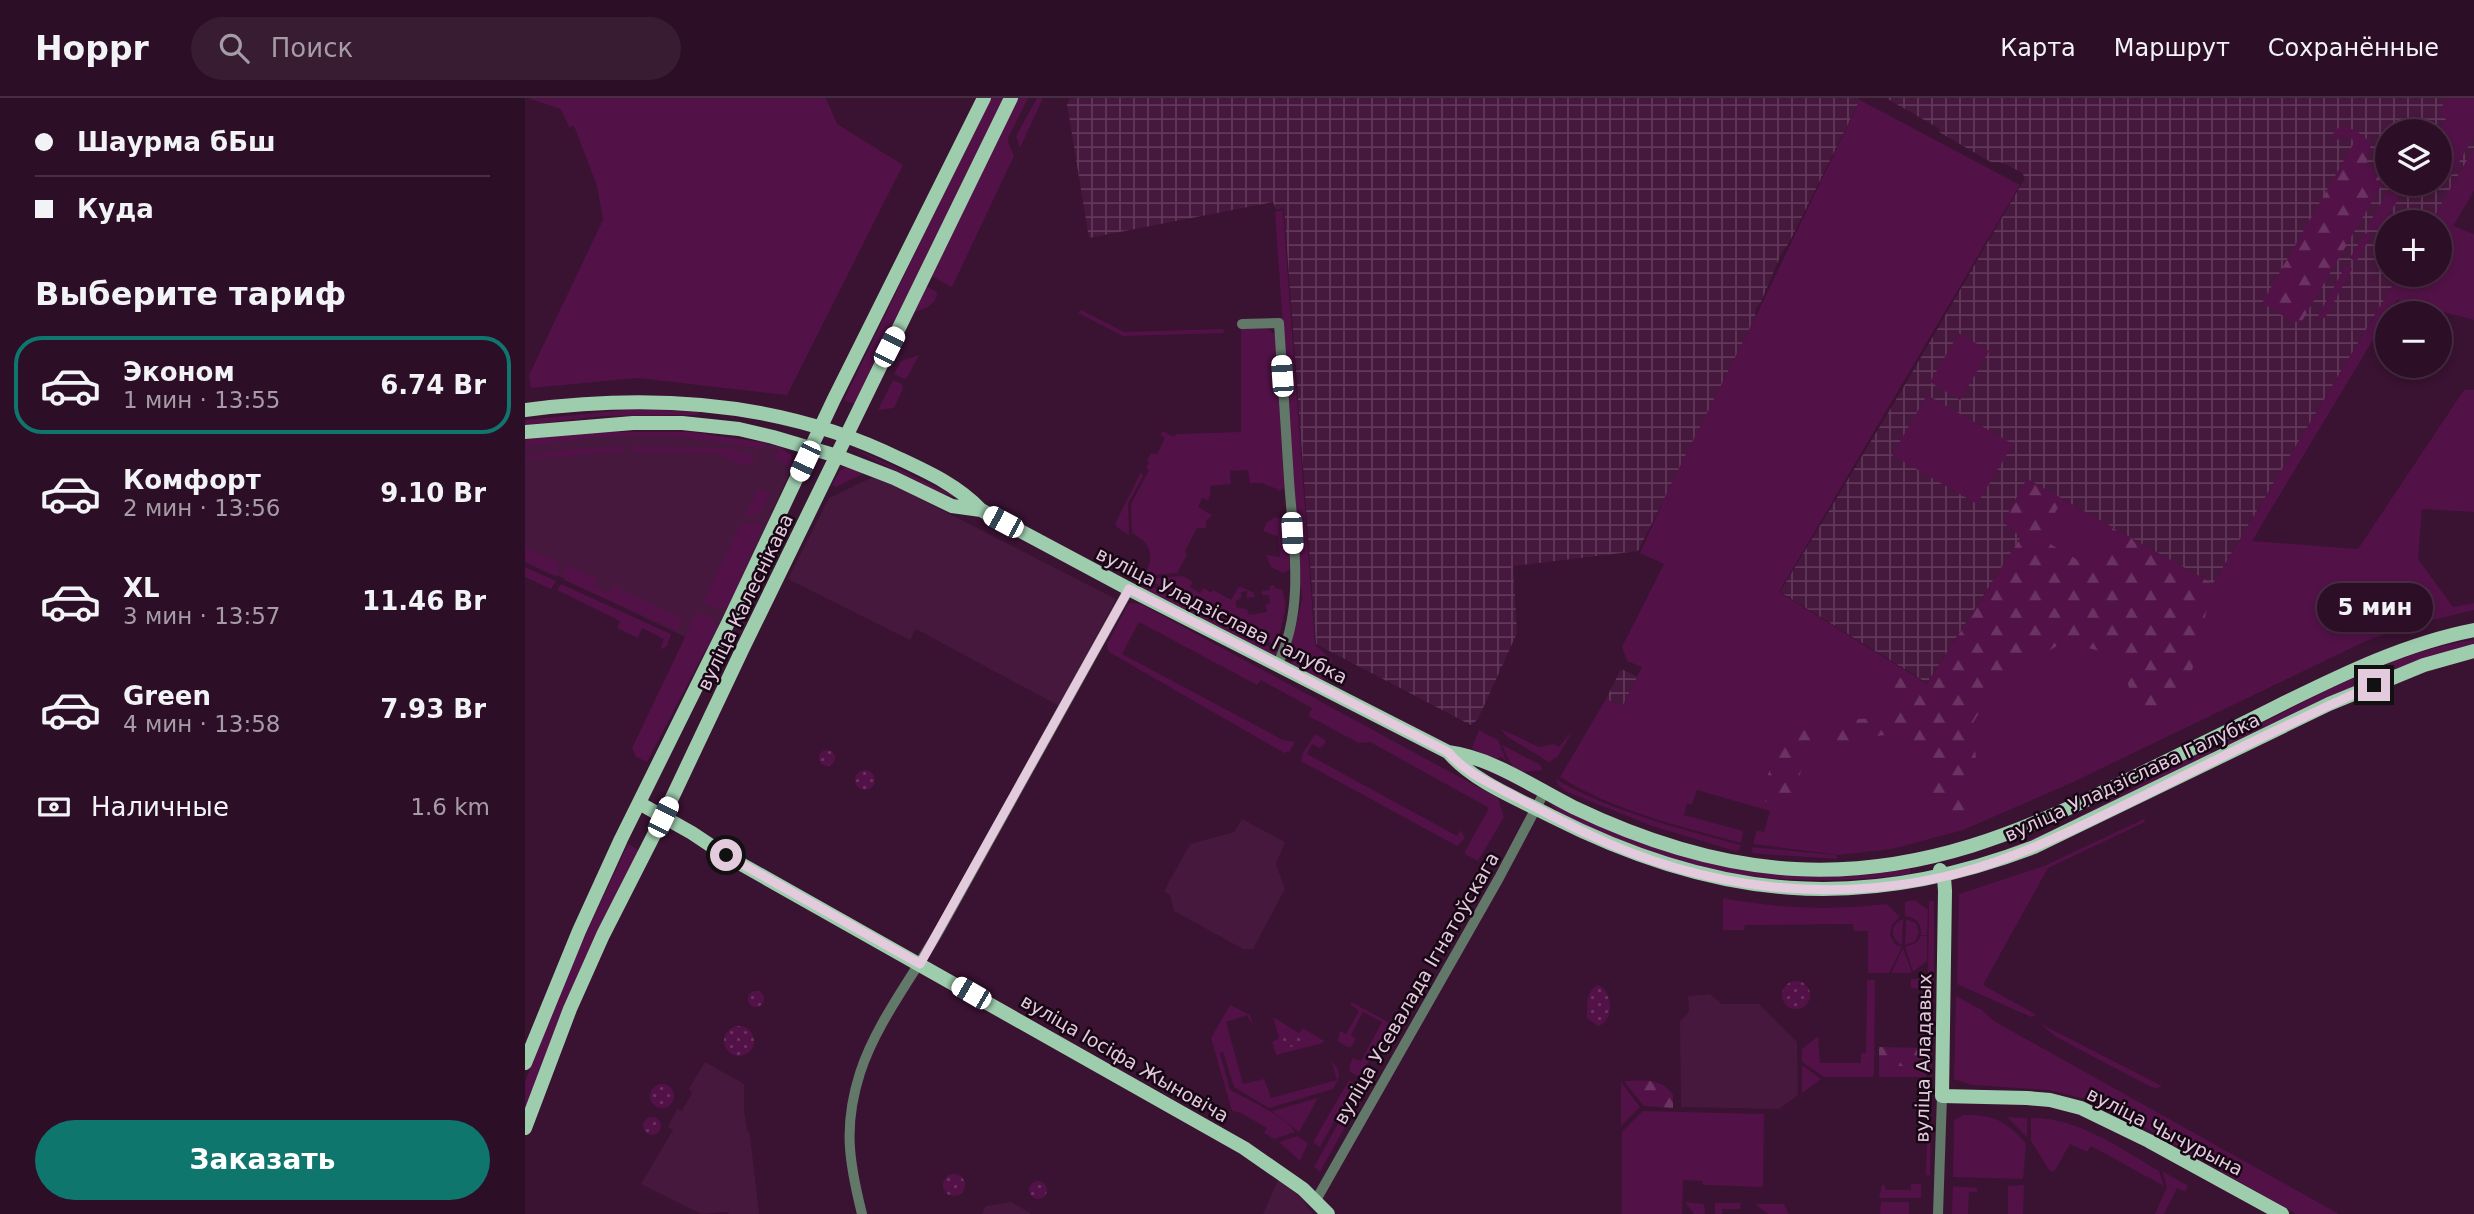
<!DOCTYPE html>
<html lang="ru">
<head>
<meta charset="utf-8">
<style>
  :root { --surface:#2c0e26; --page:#381c32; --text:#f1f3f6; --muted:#a69ca7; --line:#482e43; --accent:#0f766e }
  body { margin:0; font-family:"DejaVu Sans",sans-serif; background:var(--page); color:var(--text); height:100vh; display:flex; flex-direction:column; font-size:26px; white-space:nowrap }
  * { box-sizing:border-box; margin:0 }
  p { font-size:23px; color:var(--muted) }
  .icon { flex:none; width:38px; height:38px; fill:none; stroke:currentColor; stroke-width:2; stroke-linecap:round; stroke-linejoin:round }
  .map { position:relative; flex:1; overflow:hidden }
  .details { display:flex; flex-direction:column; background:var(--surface); width:525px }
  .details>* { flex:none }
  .hud { display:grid; align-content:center; height:154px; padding:0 35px; background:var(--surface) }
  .fabs { position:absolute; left:1850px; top:21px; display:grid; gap:14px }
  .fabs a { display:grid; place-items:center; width:77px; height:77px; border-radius:50%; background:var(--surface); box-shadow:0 4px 10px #0003,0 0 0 2px var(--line); font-size:35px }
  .end { position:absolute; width:32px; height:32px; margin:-16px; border:9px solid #e4cadd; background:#111; box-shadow:0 0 0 4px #111 }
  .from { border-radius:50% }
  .bubble { position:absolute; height:49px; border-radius:24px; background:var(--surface); box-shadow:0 4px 10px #0003,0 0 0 2px var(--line); font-size:23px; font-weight:600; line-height:49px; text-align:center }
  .car { position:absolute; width:21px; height:42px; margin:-21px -10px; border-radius:9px; box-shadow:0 0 5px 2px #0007; background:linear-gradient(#fff 24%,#345 0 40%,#fff 0 76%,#345 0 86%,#fff 0) }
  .hud b { display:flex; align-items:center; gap:24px; height:66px; font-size:26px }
  .hud b+b { border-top:2px solid var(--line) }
  .hud i { width:18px; height:18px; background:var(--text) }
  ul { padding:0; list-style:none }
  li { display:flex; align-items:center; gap:21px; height:98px; margin:0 14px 10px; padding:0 21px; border:4px solid transparent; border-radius:28px }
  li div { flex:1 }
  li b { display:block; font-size:26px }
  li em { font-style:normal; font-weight:600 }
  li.current { border-color:var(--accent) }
  li>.icon { width:63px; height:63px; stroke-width:1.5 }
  h2 { padding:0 35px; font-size:32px; line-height:84px }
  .pay { display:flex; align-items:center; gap:18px; height:77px; padding:0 35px; font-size:26px }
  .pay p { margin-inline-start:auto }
  .primary-button { display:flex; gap:14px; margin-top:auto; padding:14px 35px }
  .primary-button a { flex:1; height:80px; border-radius:42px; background:var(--accent); color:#fff; font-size:28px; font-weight:600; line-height:80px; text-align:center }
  header { display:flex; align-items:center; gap:42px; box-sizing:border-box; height:98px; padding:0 35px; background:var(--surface); border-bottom:2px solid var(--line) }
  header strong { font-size:33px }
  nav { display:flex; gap:38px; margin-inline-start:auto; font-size:24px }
  .search { width:490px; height:63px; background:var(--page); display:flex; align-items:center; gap:18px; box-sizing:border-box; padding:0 24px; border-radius:38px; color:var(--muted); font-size:26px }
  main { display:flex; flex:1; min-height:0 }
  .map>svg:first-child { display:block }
  .built { fill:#46183d }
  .industrial { fill:url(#industrial-grid); fill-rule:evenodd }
  .grass { fill:#521247 }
  .forest { fill:url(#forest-firs) }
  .park { fill:url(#park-dots) }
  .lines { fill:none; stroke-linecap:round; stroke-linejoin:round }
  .minor { stroke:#627869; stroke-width:10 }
  .major { stroke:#9ecdae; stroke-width:14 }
  .route { stroke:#e4cadd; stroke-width:9 }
  .labels { text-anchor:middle; stroke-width:5; stroke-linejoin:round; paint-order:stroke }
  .street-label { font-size:19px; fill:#e4cadd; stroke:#170714 }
</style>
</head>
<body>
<header>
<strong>Hoppr</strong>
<div class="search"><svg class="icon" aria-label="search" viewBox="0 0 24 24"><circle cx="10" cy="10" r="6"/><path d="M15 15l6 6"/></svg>Поиск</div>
<nav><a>Карта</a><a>Маршрут</a><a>Сохранённые</a></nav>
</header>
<main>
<section class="details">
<div class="hud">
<b><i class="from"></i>Шаурма бБш</b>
<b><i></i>Куда</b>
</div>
<h2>Выберите тариф</h2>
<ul>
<li class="current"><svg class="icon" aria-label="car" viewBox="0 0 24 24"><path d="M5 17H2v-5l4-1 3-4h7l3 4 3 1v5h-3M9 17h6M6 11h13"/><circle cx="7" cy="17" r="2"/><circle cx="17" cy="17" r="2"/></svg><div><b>Эконом</b><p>1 мин · 13:55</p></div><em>6.74 Br</em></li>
<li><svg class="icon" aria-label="car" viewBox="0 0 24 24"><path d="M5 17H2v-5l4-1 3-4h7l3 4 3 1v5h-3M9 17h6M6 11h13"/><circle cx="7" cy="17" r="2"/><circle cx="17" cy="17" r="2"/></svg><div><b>Комфорт</b><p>2 мин · 13:56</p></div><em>9.10 Br</em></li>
<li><svg class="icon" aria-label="car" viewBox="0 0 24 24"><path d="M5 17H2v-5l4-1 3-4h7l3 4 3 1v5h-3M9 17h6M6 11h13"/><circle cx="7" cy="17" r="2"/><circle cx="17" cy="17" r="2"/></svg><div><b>XL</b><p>3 мин · 13:57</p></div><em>11.46 Br</em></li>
<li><svg class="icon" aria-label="car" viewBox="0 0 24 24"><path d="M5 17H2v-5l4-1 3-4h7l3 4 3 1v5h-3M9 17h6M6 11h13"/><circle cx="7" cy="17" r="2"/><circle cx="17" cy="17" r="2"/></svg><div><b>Green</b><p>4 мин · 13:58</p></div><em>7.93 Br</em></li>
</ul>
<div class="pay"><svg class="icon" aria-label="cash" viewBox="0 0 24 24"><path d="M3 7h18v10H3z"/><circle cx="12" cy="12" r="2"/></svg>Наличные<p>1.6 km</p></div>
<div class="primary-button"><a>Заказать</a></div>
</section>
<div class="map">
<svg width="1949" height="1116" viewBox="0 0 1949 1116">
  <defs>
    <pattern id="industrial-grid" width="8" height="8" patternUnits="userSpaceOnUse" patternTransform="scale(1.75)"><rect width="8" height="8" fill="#46183d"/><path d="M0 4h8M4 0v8" fill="none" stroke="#613859"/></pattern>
    <pattern id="forest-firs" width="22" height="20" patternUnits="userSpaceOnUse" patternTransform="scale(1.75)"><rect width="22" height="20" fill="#521247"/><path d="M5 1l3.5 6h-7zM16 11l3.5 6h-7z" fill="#6b3361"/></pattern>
    <pattern id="park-dots" width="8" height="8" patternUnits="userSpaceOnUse" patternTransform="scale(1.75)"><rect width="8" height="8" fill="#521247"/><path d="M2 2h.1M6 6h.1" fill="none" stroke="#6b3361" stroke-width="1.8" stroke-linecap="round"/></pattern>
  </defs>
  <rect width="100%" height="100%" fill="#3a1232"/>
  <path class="built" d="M55,334H166L254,348L266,357L267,370L185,551L0,462V342Z
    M350,378L591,501L534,608L391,531L385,542L263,481L304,400Z
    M717,721L760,744L751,766L760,791L728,851H718L649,813L645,797L639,793L665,746L709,734Z
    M1185,896L1197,906H1234L1272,944L1273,997L1254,1011L1156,1009L1155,923L1164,914L1163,898Z
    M180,964L219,986V1012L222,1031L225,1037L234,1116H204L202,1114L176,1116L116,1086L148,1032L143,1029L152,1011L157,1013L167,995L164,990Z
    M754,1080L777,1101L788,1116H738Z
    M486,1104L507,1116H457L461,1108Z"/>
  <path class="industrial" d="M545,0H1333L1335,2L1264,145L1256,156L1236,204L1231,210L1230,220L1113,453L988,468L992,535L953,621L946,627L791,546L759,110L751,112L748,104L564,140L542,6Z
    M1361,0H1949V51L1906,124H1862V177H1874L1688,486L1502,381L1496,439L1402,585L1255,494L1378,290L1500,80L1497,75L1479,65L1466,64L1414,34L1415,31ZM1862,33H1914V86H1862Z
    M1096,571L1113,579L1097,609L1081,601Z"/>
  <path class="grass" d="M3,0H301L312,26L378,67L262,297L113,280L6,290L4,277L78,122L72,88L49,28L44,29L36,11Z
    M465,0H480L329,306L319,302Z
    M490,0H503L484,38L483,44L489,58L427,189L406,178Z
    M512,0H518L495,50L491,38Z
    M1922,0H1949V39L1922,84L1915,79V34L1921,21L1913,15Z
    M1335,2L1495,87L1254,494L1402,586L1497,440L1478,424L1502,381L1688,486L1874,177H1914V124H1906L1949,50V93L1928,128L1949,136V222L1872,202L1727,443L1833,451L1939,292H1949V414L1897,411L1893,461L1928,509L1949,505V512L1879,529L1843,542L1544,686L1438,732L1367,751L1314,757L1228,746L1232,732L1239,734L1245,713L1172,692L1167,706H1162L1159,717L1218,733L1216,745C1157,729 1087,712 1035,679L1081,601L1097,609L1117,569L1102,563L1097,549L1139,466L1115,455L1145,388L1230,220Z
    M1867,86H1882L1855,132L1850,129L1848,132L1842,129Z
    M758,112L790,547L807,562L803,573L765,554L777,501L750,114Z
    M1840,135L1846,138L1831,164L1825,160Z
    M1821,167L1827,171L1800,220H1792Z
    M401,188L412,194C412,208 398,211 387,215Z
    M556,212L599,234L698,231L699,235L598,238L553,215Z
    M716,231H743L750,236L759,390L753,393L752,391L737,385H725L723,372L705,373L706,386L685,388V397L683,402L677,400L673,409L687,417L681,423V430H672L660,453L662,457L652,475L619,478C630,457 627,446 607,435L606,406L624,372L621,370L624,364L622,363L626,355L632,356L640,340L635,337L638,333L649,339L651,336L716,334Z
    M1434,235L1464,253L1435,302L1405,284Z
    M394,257L382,280L379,281L369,276L376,263Z
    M368,282L377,286L378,291L369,310L353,312Z
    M1402,297L1488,346L1452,406L1367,357Z
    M109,311L176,314L172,317L78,318L0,327V322Z
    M55,334H166L242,345L237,352C181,340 122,335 64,340C43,342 21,346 0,349V342Z
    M98,348L99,353L0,362V358L48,351Z
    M107,348L204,350L231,358L223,369L189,355L107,354Z
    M254,348L266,357L267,370L250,360Z
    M328,351L344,357L442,404L410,392Z
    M325,367L339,369L337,376L311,389L307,387L315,373Z
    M616,374L618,378L603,406L604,437L593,430L590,426Z
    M233,391L245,396L236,415L219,420Z
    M750,419L759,421L762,430L765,471L758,475L746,469L741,457L755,459L753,439L738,433L742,424Z
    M233,424L237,430L204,508C194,514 187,509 178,504L216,426Z
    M0,450L34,464L32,479L0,464Z
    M40,466L72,481L69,488L84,495L88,488L158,521L152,533L39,482Z
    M0,469L31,483L26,491L0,479Z
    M658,478L668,484L665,489L675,495L678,490L687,495L688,492L706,502L713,490L716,489L729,495L730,499L722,500V493L716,494V501L711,502V509L722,511L724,517L742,514L741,506L745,505L744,497H737V493L745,492V488L749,487L750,490L757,491L761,507L752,548L622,481Z
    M617,483L754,554L751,557H747L622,492L618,489Z
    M36,486L146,536L142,548L135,552L139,541L117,530L113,540L92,530L95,523L32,492Z
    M605,505L616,506L973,700L979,719L953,763L940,756V753L964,710L845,644L834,645L783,618L787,610L736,582L732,587L614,524L597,556L758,642L770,644L765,653L759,655L584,554L582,546L602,508Z
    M172,514L188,520L192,530L122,664L111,659L107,650Z
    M1949,542V549L1866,572L1794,604L1701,651L1699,645L1710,639C1783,603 1867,553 1949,542Z
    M766,560L802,579L796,582L767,567Z
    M976,631L1014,649L1028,646L1034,649L1048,632L1033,658L1024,664L981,638Z
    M954,632L973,642L981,662L975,659L969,663L947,650Z
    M790,636L800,642V646L795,650L787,646L782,656L932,738L936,732L940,740L932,748L776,663L778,655Z
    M977,647L1014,666L1018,672C989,676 988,673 977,647Z
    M1684,651L1688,657L1505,745L1464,758L1532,730Z
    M1031,681C1081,712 1159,732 1216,747L1214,752L1210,753L1127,728L1042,694L1033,687Z
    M1026,706L1129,750L1207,770L1282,779L1333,778L1385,771V776C1272,791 1176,780 1072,732C1058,725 1033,718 1026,706Z
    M1619,721L1620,724L1523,770L1458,887L1512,917L1506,919L1432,886L1434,796L1519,768Z
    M103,746L114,752L0,1022V984L36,889Z
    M1226,749L1311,757L1312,761L1236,756L1228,755Z
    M1198,800C1254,811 1306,812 1362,806L1375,819L1367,826L1365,837L1370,846L1377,849L1364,875H1343V833H1329L1328,826L1220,827L1219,832H1198Z
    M1390,802L1403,812L1402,837H1396C1397,826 1391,819 1380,818V804Z
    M1404,803H1409V874L1403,875Z
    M1378,821L1377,847C1365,840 1364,827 1378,821Z
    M1381,821L1391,825L1394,835L1390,844L1380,847Z
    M1396,838H1402V863L1388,874L1380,849L1391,845Z
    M1378,850L1387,875H1366Z
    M1406,880H1409L1407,978H1405Z
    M1386,881H1402L1401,944H1396V891L1386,890Z
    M1342,882H1350L1349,977L1347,979H1299L1277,964V951L1293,938L1295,965H1336V955H1341Z
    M1431,898L1457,912L1469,923L1814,1116H1771L1582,1008L1565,1002L1524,992L1447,987L1429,981Z
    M826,904L865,925L835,979L825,974L824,969L828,960L836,963L857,924L838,914L826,937L831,941L826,949H822L813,943L815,933L821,936L834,913L825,906Z
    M705,907L725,917L728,929L722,917L701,924L718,986L739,981L746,1000L812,982L806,962C816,974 816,977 808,991L744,1010L709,989L698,954L695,955L705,992C723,1002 759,1017 770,1034L749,1041L739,1035L742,1030L716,1015L707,1013L686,940Z
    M748,919L774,935L778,930L799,943L798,945L751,957L747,944L754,940Z
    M1516,926L1637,988L1632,990L1626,989L1531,939Z
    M1277,967L1296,981L1277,995Z
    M1354,968H1401V979H1354Z
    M824,982L830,986L795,1049L788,1044Z
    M1096,984L1115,1009L1096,1028Z
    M834,988L839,992L837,998L795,1074L789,1069Z
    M793,1000L774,1034L747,1013Z
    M1118,1013L1239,1016L1238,1089L1178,1087L1177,1083L1158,1082L1157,1116H1097V1034Z
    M1439,1017C1470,1017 1479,1022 1501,1045L1498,1081L1428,1079L1429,1022Z
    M1482,1019L1502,1020V1039Z
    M1403,1020H1406L1405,1077H1401Z
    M1506,1020C1552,1019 1595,1050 1634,1073L1639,1088L1566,1048L1562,1054L1545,1046L1529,1074L1524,1072L1506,1043Z
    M772,1038L783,1045L775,1063L754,1044Z
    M1637,1073L1663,1088L1660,1094L1652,1090L1639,1116H1630L1642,1089Z
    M1386,1086H1396V1100H1354L1357,1087H1360V1092H1386Z
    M1499,1087L1498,1116H1483V1088Z
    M1428,1088L1452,1090V1094H1444L1443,1116H1427Z
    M1160,1104L1179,1106L1180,1116H1169Z
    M1356,1104H1384V1116H1355Z
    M1190,1105H1216L1215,1111H1197V1116H1190Z
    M1232,1106H1259L1264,1116H1243L1232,1108Z"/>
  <path class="forest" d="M1815,28C1826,29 1841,37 1846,47L1840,64L1862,78L1777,223L1768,224L1737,205L1830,43L1817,36L1813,42L1806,38Z
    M1502,381L1538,401L1515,440L1565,469L1588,430L1688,486L1665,581L1638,601L1624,620L1614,616L1592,557L1538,544L1471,586L1448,625L1452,675L1440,717L1435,723L1427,724C1405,695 1401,686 1397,650C1376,627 1346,640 1319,645C1310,646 1301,643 1292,649C1274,661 1274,680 1273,699L1253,710L1235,700C1244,670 1257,641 1275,615L1282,616L1290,623L1291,635L1314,633L1333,621L1364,620L1371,617C1374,596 1363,588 1376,570L1402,586L1496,439L1478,424Z
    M1354,949L1401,950V968H1354Z
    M1099,983C1119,983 1135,979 1148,997V1010L1119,1008Z"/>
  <path class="park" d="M294 660a8 8 0 1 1 16 0a8 8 0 1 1-16 0Z
    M330 682a10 10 0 1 1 20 0a10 10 0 1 1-20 0Z
    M1257 897a14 14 0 1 1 28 0a14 14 0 1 1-28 0Z
    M1073,887C1088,893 1090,923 1073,928L1062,920C1063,907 1060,893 1073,887Z
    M223 901a8 8 0 1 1 16 0a8 8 0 1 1-16 0Z
    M199 943a15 15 0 1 1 30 0a15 15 0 1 1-30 0Z
    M775,935L777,946L758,951L755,940Z
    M125 998a12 12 0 1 1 24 0a12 12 0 1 1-24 0Z
    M118 1028a9 9 0 1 1 18 0a9 9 0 1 1-18 0Z
    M418 1087a11 11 0 1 1 22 0a11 11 0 1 1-22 0Z
    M504 1092a9 9 0 1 1 18 0a9 9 0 1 1-18 0Z"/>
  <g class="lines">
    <path class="minor" d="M717,226L754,225C757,278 761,330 764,382C768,442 781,511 752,567
      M791,1102L974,780L1019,695
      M337,1116C324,1064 318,1028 335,975C351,925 389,877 415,831C478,717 541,605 604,491
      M1413,1116L1417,998"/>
    <path class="major" d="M0,312C128,295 258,303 375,361C405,375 433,388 456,412L604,491L923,654C968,660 1008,689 1048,709C1117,742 1193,767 1270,771C1397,778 1500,733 1611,678C1660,654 1710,630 1759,605C1820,575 1882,545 1949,532
      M0,334L108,325H157L214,331L248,339L312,358L369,380L427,408L456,412
      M923,654C949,684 991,700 1026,718C1191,802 1336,815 1509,749L1804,606L1899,567L1949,553
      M114,705L167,735L200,757L719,1050L778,1091L803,1116
      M1415,772L1419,779L1420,793L1417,998L1502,1000L1525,1002L1556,1010L1624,1043L1757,1116
      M0,965L54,833L96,741L203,525L309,301L459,0
      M0,1030L45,911L78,837L138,719L217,552L486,0"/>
  </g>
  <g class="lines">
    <path class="route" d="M201,757L395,866L604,491L923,654C940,674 961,683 983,695C1010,709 1036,723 1063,736C1177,791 1306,807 1430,776C1497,759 1558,727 1620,697C1696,659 1772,621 1849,587"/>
  </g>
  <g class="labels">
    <g class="street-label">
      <text transform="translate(220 504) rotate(-64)" y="7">вуліца Калеснікава</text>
      <text transform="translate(697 517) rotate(27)" y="7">вуліца Уладзіслава Галубка</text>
      <text transform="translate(1607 679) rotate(-25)" y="7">вуліца Уладзіслава Галубка</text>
      <text transform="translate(891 890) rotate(-60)" y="7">вуліца Усевалада Ігнатоўскага</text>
      <text transform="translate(600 960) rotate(30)" y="7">вуліца Іосіфа Жыновіча</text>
      <text transform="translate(1398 960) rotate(-89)" y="7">вуліца Аладавых</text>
      <text transform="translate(1640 1033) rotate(27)" y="7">вуліца Чычурына</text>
    </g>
  </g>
</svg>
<div class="fabs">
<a><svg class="icon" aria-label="layers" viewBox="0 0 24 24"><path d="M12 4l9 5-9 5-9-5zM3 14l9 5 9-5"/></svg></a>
<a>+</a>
<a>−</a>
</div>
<i class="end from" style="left:201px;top:757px"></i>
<i class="end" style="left:1849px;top:587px"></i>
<div class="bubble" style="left:1792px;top:485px;width:116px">5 мин</div>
<i class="car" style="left:364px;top:249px;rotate:27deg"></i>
<i class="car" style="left:757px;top:278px;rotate:356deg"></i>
<i class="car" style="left:280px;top:363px;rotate:205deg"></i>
<i class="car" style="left:478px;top:424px;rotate:298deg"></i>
<i class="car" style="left:767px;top:435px;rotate:177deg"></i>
<i class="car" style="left:138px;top:719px;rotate:26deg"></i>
<i class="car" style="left:446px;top:895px;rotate:300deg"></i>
</div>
</main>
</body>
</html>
